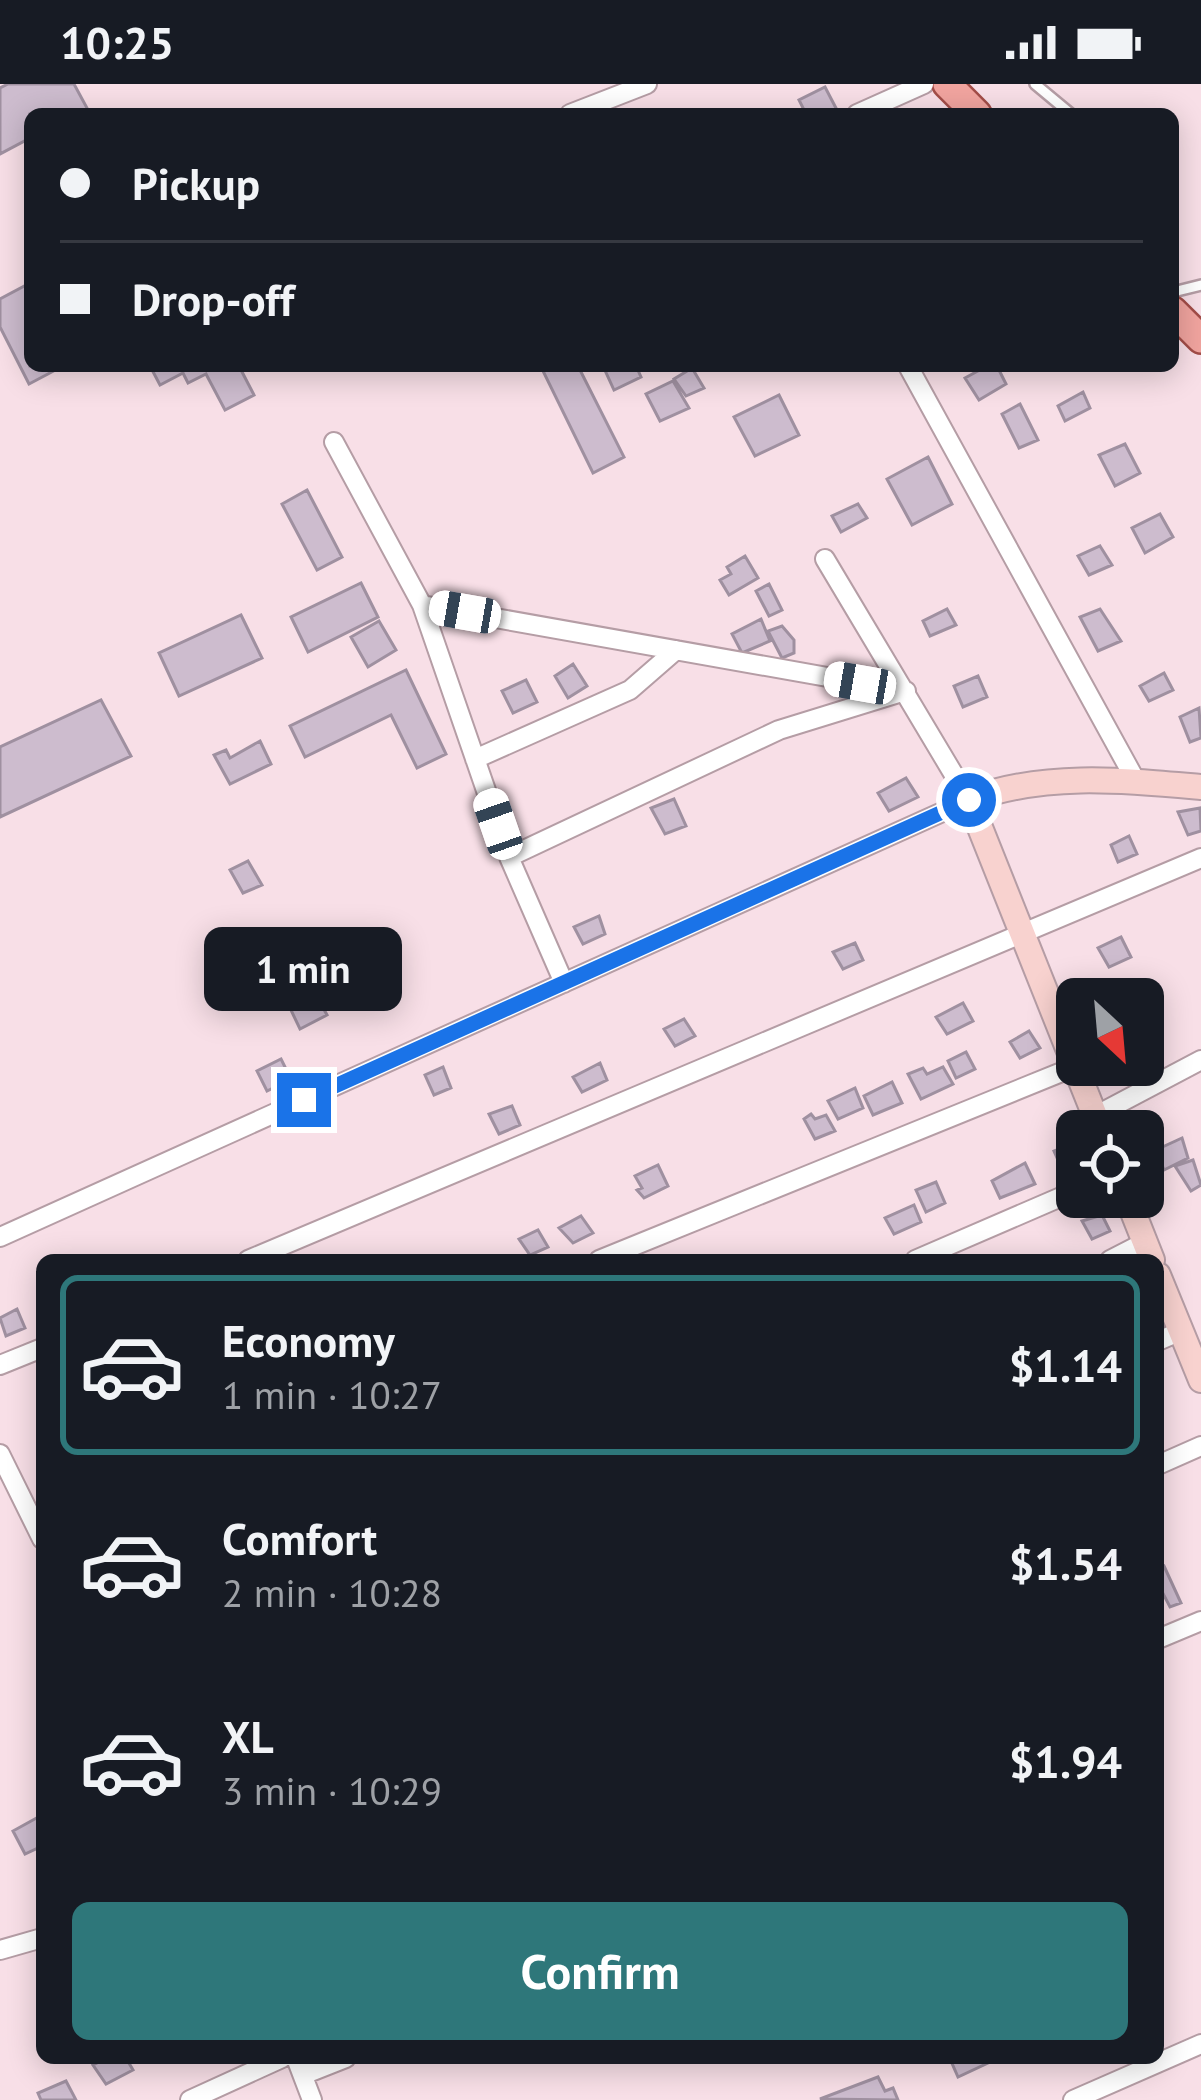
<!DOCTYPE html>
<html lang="en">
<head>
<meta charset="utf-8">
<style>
  :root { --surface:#171b24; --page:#242831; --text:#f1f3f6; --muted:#9ea1a6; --line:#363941; --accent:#2e777a }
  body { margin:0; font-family:"PT Sans",sans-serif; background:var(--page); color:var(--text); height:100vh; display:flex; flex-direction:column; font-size:45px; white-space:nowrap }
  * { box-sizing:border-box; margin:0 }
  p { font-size:39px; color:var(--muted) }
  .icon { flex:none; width:66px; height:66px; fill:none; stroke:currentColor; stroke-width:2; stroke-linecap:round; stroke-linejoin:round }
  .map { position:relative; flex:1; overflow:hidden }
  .sheet { position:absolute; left:36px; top:1170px; width:1128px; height:810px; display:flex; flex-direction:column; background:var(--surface); border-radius:18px; box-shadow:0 6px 30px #0003 }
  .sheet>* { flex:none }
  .hud { position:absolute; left:24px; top:24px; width:1155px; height:264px; border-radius:18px; box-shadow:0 6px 30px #0003; display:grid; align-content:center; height:264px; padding:0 36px; background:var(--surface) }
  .needle { width:78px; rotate:154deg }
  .controls { position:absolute; left:1056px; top:894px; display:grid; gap:24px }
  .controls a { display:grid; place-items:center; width:108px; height:108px; border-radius:18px; background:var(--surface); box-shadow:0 6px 30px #0003; font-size:60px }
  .end { position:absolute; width:54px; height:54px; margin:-27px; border:15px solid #1a73e8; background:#fff; box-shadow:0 0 0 6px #fff }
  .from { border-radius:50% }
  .bubble { position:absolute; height:84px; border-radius:18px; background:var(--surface); box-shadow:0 6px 30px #0003; font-size:39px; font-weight:800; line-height:84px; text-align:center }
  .car { position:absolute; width:36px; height:72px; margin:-36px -18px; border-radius:15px; box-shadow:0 0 9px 3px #0007; background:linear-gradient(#fff 24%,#345 0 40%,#fff 0 76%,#345 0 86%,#fff 0) }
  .hud b { display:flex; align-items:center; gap:42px; height:114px; font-size:45px }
  .hud b+b { border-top:3px solid var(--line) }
  .hud i { width:30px; height:30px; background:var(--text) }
  ul { padding:21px 0 0; list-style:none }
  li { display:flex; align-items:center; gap:36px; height:180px; margin:0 24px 18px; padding:0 12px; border:6px solid transparent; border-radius:18px }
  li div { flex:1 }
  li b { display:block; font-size:45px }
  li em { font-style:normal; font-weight:800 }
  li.selected { border-color:var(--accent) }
  li>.icon { width:108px; height:108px; stroke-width:1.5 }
  .button { display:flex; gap:24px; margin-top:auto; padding:24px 36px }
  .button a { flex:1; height:138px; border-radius:18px; background:var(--accent); color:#fff; font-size:48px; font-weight:800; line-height:138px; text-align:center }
  .status { display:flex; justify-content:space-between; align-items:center; height:84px; padding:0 60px; background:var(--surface); direction:ltr }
  .status svg { height:33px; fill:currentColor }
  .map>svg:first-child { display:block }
  .building { fill:#cdbcce; stroke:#9f90a0; stroke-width:3 }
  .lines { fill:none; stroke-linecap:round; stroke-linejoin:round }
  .service-casing { stroke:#b59da5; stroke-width:14 }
  .minor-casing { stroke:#b59da5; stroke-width:22 }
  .secondary-casing { stroke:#b59da5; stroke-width:28 }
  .primary-casing { stroke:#a34d48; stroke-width:32 }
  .service { stroke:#fff; stroke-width:9 }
  .minor { stroke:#fff; stroke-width:18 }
  .secondary { stroke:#f8d2cf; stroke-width:24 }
  .primary { stroke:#f1a49f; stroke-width:27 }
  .route { stroke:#1a73e8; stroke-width:15 }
</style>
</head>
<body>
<div class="status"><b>10:25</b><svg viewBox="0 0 49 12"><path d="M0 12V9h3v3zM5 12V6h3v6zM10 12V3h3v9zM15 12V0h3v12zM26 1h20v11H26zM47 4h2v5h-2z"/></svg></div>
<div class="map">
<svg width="1201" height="2016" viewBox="0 0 1201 2016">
  <rect width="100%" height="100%" fill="#f8dfe7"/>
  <path class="building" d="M8,0H74L87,24L75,30H30V54L0,70V4Z
    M825,3L838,28L806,30L799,16Z
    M30,199V282H63L29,300L0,243V215Z
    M150,282H239L254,311L225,326L206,290L188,299L183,289L160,301Z
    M553,282H578L624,373L593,389L543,287Z
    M603,282H636L641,293L614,306Z
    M987,282H997L1006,300L979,316L965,294Z
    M692,284L704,304L686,312L674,295Z
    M673,297L689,324L660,337L646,310Z
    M1083,308L1090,324L1065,337L1058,322Z
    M779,311L799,351L755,372L734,333Z
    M1020,320L1038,356L1019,364L1002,330Z
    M1125,360L1140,389L1115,402L1099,371Z
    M928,373L952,420L912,441L887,395Z
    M307,406L342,473L317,486L282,420Z
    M858,420L867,434L841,448L832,432Z
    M1160,430L1173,453L1145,469L1132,444Z
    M1100,462L1112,481L1089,491L1078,472Z
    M745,472L758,494L729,511L720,496L731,490L727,483Z
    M361,499L378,533L308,568L291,533Z
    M769,500L782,526L769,532L756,507Z
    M947,525L956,541L930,552L923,537Z
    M1100,525L1121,557L1098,567L1080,533Z
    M241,531L262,574L179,612L159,569Z
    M761,535L770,557L742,569L732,550Z
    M379,537L396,566L368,583L351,553Z
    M782,542L794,556V569L782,574L768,547Z
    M573,580L587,602L568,614L555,592Z
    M406,586L446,670L417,684L391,631L305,673L290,642Z
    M1164,589L1173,606L1149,617L1140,602Z
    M978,592L987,613L963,623L954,602Z
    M526,596L537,618L513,629L502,607Z
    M101,616L131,672L0,733V663Z
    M1199,624L1201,654L1190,658L1180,633Z
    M260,657L271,680L230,700L214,671L226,666L230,674Z
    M906,694L918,713L889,727L878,709Z
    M674,715L686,742L665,750L651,724Z
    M1200,724L1201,747L1188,751L1178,728Z
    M1129,752L1137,770L1118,778L1111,761Z
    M248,777L262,801L243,809L230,786Z
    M599,832L605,850L583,860L574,843Z
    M1121,853L1131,873L1109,883L1098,864Z
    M855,859L863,876L843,885L833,868Z
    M316,911L327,931L300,945L290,924Z
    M963,919L973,937L947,950L936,933Z
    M684,935L695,952L675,962L664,945Z
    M1029,947L1040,964L1020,974L1010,958Z
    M966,968L975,985L956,994L948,977Z
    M281,975L291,995L267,1007L257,987Z
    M600,979L607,996L582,1008L573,993Z
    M443,983L451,1004L434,1011L425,991Z
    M943,983L953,1000L921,1015L908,990L923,984L927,990Z
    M892,998L902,1019L873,1031L864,1012Z
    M855,1004L863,1024L838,1035L828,1017Z
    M512,1022L520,1041L499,1050L489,1030Z
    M811,1030L815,1035L826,1031L835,1047L815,1055L804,1035Z
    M1182,1054L1188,1074L1164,1086L1156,1066Z
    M1074,1059L1077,1078L1062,1085L1054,1067Z
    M1193,1076L1201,1101L1191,1107L1175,1082Z
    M1025,1079L1035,1100L1000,1114L992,1097Z
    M658,1081L668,1102L644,1114L637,1106L642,1104L635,1092Z
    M936,1098L945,1119L926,1128L916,1106Z
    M914,1121L921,1138L894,1150L885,1134Z
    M1102,1131L1110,1147L1092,1155L1082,1137Z
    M581,1132L593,1149L573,1159L559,1144Z
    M538,1146L548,1163L530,1171L519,1155Z
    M17,1225L25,1244L6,1252L0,1234Z
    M1164,1482L1181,1519L1170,1523L1158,1500V1485Z
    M42,1731V1762L25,1770L13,1747Z
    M107,1974H126L133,1986L106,2000L93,1981Z
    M959,1974H988L990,1978L958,1993L951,1977Z
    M878,1993L885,2007L893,2004L898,2016L820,2015Z
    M66,1997L76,2016H41L38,2009Z"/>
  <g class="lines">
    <g class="service-casing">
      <path id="service" d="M1035,0L1071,30
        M1173,208L1201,201"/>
    </g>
    <g class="minor-casing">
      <path id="minor" d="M570,30L647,0
        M857,30L924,0
        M908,282L1136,697
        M334,358L422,521L509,773L564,899
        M422,521L906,607
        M475,675L630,606L676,566
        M509,773L779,646L902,608
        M1095,1032L1201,976
        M0,1153L969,716L825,475
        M248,1176L1201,774
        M599,1176L1074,983
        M915,1176L1077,1106
        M1110,1176L1145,1158
        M1158,1257L1181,1247
        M0,1281L42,1264
        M0,1370L42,1455
        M1158,1381L1201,1362
        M1158,1555L1201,1537
        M0,1866L42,1854
        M296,1974L312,2016
        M303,1991L346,1974
        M190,2016L282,1974
        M1073,2016L1201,1960"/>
    </g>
    <g class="secondary-casing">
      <path id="secondary" d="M1101,1047L969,716C1043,688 1123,696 1201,703
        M1127,1113L1152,1176
        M1158,1191L1201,1296"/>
    </g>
    <g class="primary-casing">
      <path id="primary" d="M947,0L977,30
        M1173,227L1201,255"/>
    </g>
    <use href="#service" class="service"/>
    <use href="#minor" class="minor"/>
    <use href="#secondary" class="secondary"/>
    <use href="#primary" class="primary"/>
  </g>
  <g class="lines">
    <path class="route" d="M304,1016L969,716"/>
  </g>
</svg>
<div class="controls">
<a><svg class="needle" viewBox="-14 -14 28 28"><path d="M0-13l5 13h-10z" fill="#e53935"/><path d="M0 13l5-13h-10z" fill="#9ea1a6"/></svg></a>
<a><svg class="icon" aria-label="locate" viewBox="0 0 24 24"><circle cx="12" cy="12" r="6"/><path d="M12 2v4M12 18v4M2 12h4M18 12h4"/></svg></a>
</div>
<i class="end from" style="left:969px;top:716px"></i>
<i class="end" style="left:304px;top:1016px"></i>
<div class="bubble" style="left:204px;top:843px;width:198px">1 min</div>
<i class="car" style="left:465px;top:528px;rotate:280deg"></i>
<i class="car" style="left:860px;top:599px;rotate:280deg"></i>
<i class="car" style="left:498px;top:740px;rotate:341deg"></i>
<div class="hud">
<b><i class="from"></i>Pickup</b>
<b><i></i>Drop-off</b>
</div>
<section class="sheet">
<ul>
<li class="selected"><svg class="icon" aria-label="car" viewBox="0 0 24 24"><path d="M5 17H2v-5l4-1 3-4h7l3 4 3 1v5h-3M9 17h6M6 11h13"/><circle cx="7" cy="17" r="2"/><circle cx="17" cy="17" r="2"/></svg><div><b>Economy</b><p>1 min · 10:27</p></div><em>$1.14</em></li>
<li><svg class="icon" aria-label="car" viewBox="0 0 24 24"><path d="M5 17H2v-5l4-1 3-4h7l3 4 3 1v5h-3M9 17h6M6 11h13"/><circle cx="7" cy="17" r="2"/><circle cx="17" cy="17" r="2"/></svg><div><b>Comfort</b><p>2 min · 10:28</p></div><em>$1.54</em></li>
<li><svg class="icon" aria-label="car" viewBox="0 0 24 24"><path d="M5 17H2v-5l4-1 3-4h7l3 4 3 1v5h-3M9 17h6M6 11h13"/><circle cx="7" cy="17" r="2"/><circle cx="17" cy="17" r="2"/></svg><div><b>XL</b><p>3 min · 10:29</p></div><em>$1.94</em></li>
</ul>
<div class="button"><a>Confirm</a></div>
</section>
</div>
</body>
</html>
